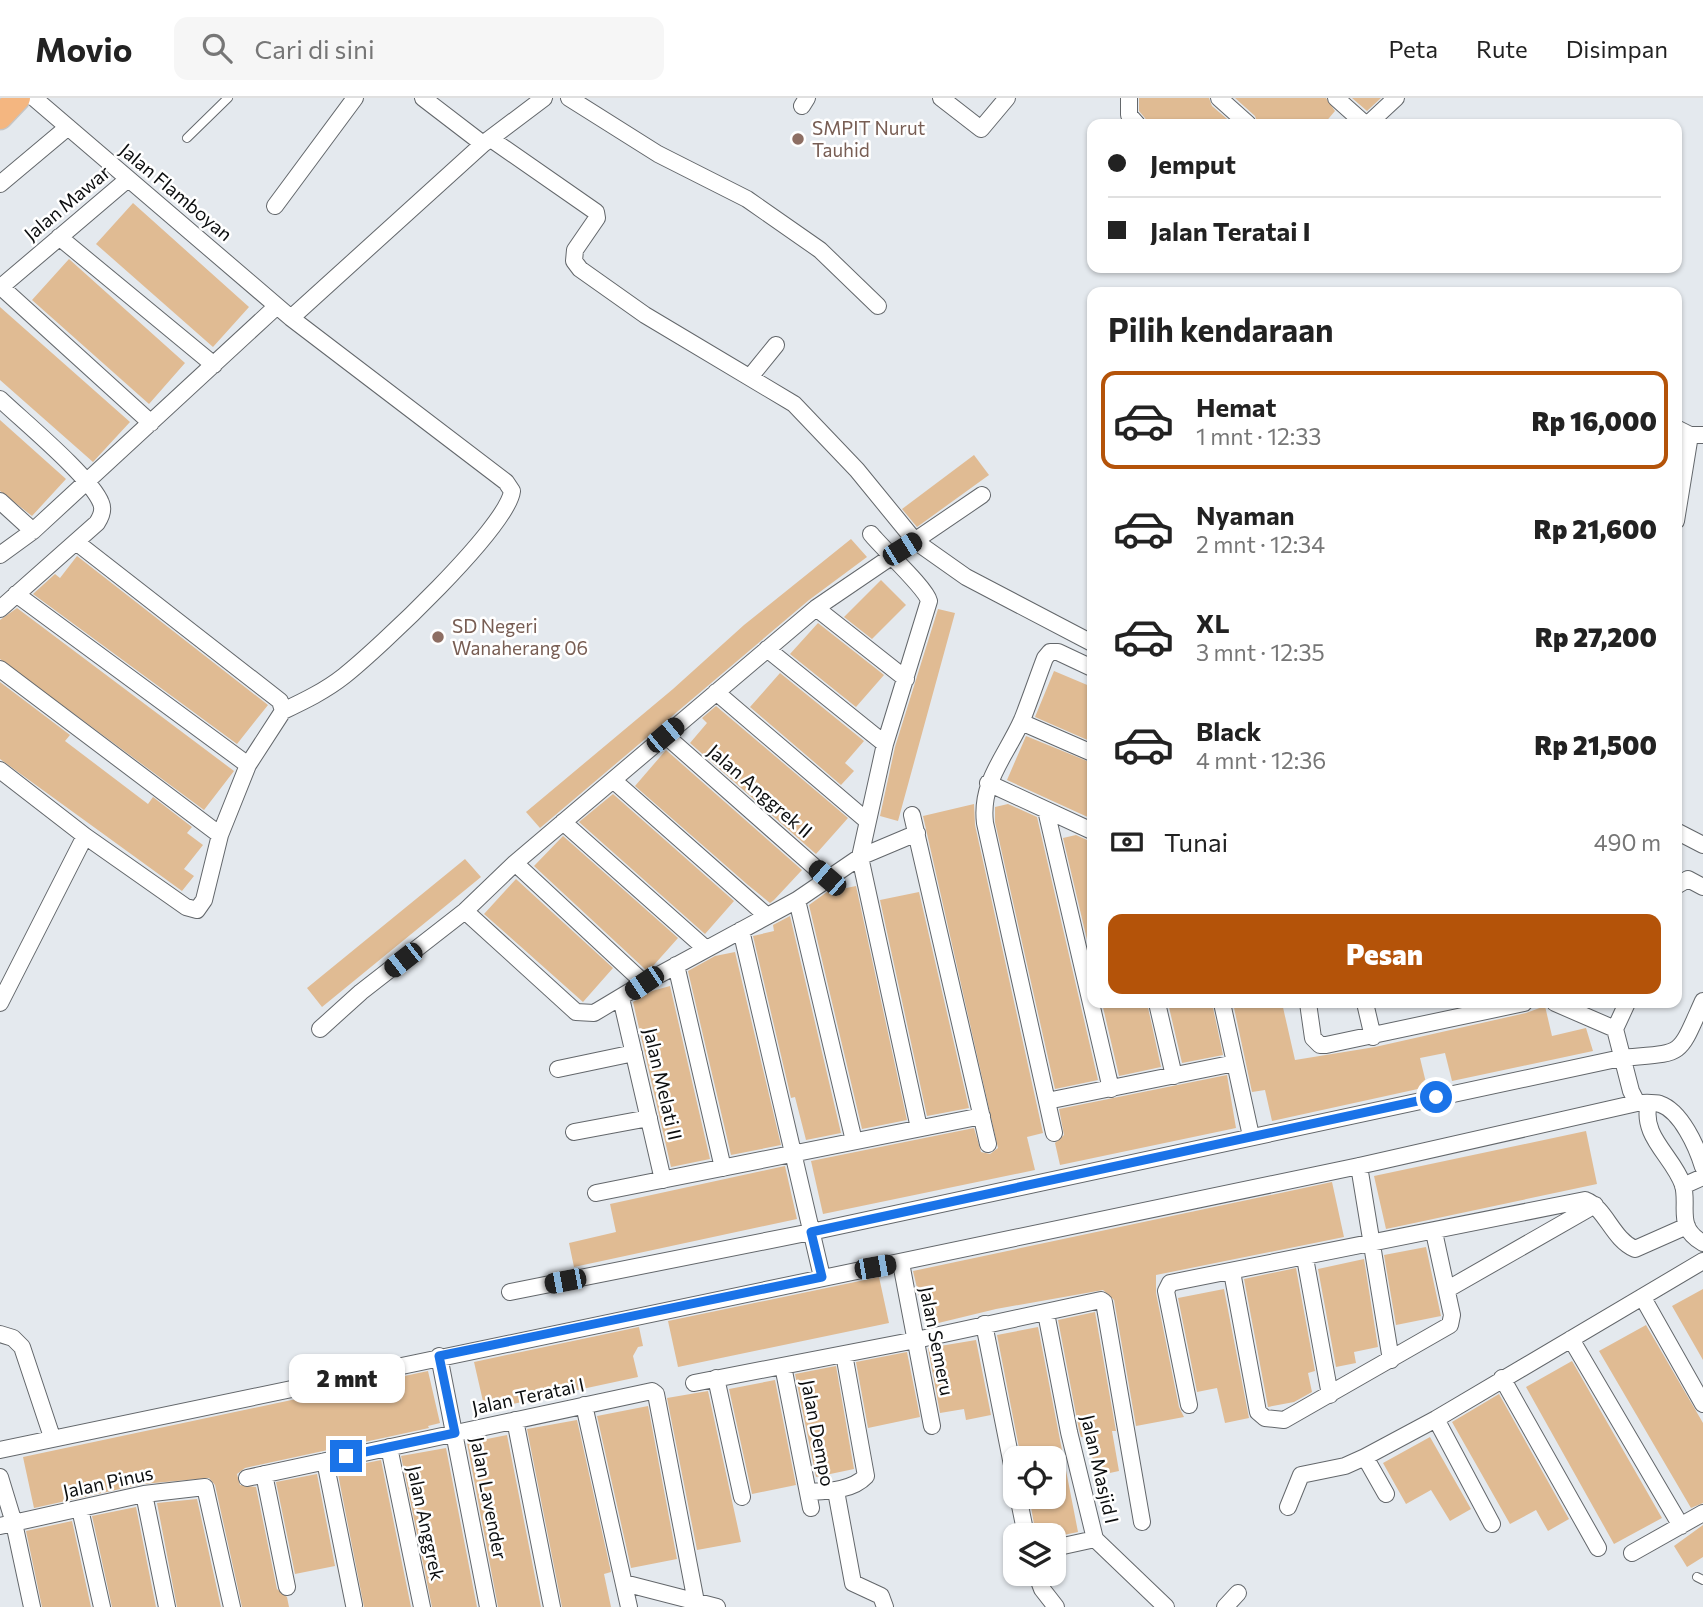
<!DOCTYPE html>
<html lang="id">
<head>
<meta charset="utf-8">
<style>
  :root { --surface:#fff; --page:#f6f6f6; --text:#222; --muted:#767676; --line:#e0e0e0; --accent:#b45309 }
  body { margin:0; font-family:Commissioner,sans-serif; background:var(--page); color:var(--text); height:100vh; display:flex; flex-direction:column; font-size:26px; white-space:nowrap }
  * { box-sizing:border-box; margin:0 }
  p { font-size:23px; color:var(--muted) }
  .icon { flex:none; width:38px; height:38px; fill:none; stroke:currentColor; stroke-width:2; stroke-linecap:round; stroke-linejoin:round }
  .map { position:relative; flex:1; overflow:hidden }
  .panel { position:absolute; left:1087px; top:189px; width:595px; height:721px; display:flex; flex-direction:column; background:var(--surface); border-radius:14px; box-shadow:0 2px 5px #0004 }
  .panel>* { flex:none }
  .banner { position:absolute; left:1087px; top:21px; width:595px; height:154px; border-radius:14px; box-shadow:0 2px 5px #0004; display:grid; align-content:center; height:154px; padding:0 21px; background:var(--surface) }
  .controls { position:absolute; left:1003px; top:1348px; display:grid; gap:14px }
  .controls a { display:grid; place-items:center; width:63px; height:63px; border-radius:14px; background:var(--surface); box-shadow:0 2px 5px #0004; font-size:35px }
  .end { position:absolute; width:32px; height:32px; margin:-16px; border:9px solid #1a73e8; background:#fff; box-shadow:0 0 0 4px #fff }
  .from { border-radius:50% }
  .bubble { position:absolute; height:49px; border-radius:14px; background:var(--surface); box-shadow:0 2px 5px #0004; font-size:23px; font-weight:800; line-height:49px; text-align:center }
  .car { position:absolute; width:21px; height:42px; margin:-21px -10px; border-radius:9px; box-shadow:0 0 5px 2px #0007; background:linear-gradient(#222 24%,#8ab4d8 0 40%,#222 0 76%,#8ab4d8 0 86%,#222 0) }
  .banner b { display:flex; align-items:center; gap:24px; height:66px; font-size:26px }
  .banner b+b { border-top:2px solid var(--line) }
  .banner i { width:18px; height:18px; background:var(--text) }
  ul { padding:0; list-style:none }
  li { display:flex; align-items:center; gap:21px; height:98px; margin:0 14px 10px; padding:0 7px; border:4px solid transparent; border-radius:14px }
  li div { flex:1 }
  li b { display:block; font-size:26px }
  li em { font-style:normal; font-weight:800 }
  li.current { border-color:var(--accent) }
  li>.icon { width:63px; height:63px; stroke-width:1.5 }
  h2 { padding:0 21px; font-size:32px; line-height:84px }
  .pay { display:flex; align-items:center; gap:18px; height:77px; padding:0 21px; font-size:26px }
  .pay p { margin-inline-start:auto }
  .cta { display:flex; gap:14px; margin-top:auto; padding:14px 21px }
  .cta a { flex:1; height:80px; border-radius:14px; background:var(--accent); color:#fff; font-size:28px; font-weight:800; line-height:80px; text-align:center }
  header { display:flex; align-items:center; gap:42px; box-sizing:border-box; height:98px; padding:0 35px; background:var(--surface); border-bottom:2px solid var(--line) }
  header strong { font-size:33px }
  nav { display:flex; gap:38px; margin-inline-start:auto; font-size:24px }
  .search { width:490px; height:63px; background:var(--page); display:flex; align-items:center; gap:18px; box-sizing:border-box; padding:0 24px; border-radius:14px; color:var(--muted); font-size:26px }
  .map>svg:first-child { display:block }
  .building { fill:#e0bb93 }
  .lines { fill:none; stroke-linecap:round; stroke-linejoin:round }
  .lane-casing { stroke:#63676b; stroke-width:10 }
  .street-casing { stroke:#63676b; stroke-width:18 }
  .primary-casing { stroke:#c5c5c5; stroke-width:27 }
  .lane { stroke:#fff; stroke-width:8 }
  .street { stroke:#fff; stroke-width:16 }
  .primary { stroke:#f4b680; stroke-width:24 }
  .route { stroke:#1a73e8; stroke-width:9 }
  .education-dot { fill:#8d6e63; stroke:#fff; stroke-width:2.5 }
  .labels { text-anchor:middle; stroke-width:5; stroke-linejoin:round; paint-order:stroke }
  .education-label { font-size:19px; fill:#785e54; stroke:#fff; text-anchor:start }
  .street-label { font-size:19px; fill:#0c0e0f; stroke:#fff }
</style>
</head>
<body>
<header>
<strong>Movio</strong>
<div class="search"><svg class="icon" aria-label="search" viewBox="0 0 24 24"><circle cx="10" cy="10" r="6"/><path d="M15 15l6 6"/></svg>Cari di sini</div>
<nav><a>Peta</a><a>Rute</a><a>Disimpan</a></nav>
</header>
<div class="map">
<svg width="1703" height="1509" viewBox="0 0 1703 1509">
  <rect width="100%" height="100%" fill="#e4e9ee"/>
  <path class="building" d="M1139,0H1209L1212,8L1233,26H1150L1139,13Z
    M1235,0H1326L1335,13L1324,26H1258L1255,18Z
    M1352,0H1381L1367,13Z
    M133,105L249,209L213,249L96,146Z
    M69,161L185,265L149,306L32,202Z
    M0,209L130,324L93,364L0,282Z
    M0,322L66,381L32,418L0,393Z
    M974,357L989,377L917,429L902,411Z
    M851,441L867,459L809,502L540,730L526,714L673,591L744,527Z
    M77,458L268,607L237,646L33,496L55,476L60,480Z
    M881,482L906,507L872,541L844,519Z
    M17,510L234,673L204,712L0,561V522Z
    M938,511L955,515L898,723L880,718L895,649Z
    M818,525L884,577L856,609L790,556Z
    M1054,573L1092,589V644L1035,619Z
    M780,575L864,643L845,665L854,673L841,687L750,609Z
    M0,584L70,637L65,643L148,706L153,699L192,729L187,735L203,747L184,771L194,778L182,793L0,661Z
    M716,608L848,720L816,756L690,645L707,625L702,620Z
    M1026,638L1092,665V721L1007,682Z
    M666,652L802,772L774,802L770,805L748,787L635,688Z
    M613,696L734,803L705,836L579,724Z
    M974,706L975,727L1043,1035L1027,1039L1035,1072L823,1116L811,1063L974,1030L981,1054L990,1056L998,1050L923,718Z
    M1008,706L1037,719L1098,982L1055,991L995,724V709Z
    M1076,737L1087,742L1092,764V845L1088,846L1063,740Z
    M563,738L678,840L653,868L646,872L534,768Z
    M465,761L481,779L322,909L307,890Z
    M516,781L613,870L583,904L484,816Z
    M856,788L907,1022L862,1031L809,807L827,794Z
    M919,794L969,1010L927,1018L880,802Z
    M790,818L841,1035L806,1042L795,999L791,1000L753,838L774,833L773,827Z
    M735,854L781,1047L731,1057L688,873L715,858Z
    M670,888L710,1061L671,1069L633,904L652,893Z
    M1102,905H1147L1161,969L1119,978Z
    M1168,905H1212L1223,957L1182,965Z
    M1233,905H1282L1295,962L1375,949L1526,915L1545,908L1552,938L1586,930L1593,953L1452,983L1445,955L1420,960L1427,989L1272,1023L1265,992L1252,994Z
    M1227,977L1236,1030L1060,1067L1055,1045L1064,1037L1059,1011Z
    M1586,1033L1597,1086L1386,1131L1374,1078Z
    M785,1068L797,1121L574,1169L569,1145L616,1134L610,1106Z
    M1332,1084L1344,1139L1156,1177V1195L1179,1309L1184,1319L1136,1328L1114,1202L1103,1192L996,1211L926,1228L913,1173Z
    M1426,1149L1441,1218L1396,1227L1384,1157Z
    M1364,1161L1378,1249L1354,1254L1356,1265L1336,1269L1318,1171Z
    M1296,1170L1315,1273L1308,1275L1312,1294L1294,1304L1268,1309L1244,1181Z
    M879,1179L889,1225L678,1269L668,1223Z
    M1224,1191L1249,1320L1225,1325L1217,1290L1197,1294L1178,1200Z
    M1703,1191V1262L1672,1208Z
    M1095,1214L1116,1333H1112L1119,1373L1096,1378L1088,1338L1081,1339L1079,1332L1058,1222Z
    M1646,1227L1703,1325V1405L1691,1410L1599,1253Z
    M639,1229L643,1248L638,1249L633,1258L638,1279L485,1312L474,1264Z
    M1038,1229L1078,1434L1054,1439V1437H1036L1029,1398H1054V1360H1021L997,1237Z
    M976,1242L991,1317L966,1322L964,1311L940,1315L928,1250Z
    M907,1254L920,1319L868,1330L856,1264Z
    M1572,1263L1662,1420L1614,1446L1526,1289Z
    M836,1268L854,1371L816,1379L795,1276Z
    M428,1273L440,1325L428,1328L429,1330L245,1370L237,1376L240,1387L256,1389L277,1491L287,1499L289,1509H242L215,1387L209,1380L143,1386L34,1410L23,1359Z
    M775,1282L796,1387L752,1396L729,1291Z
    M708,1293L741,1444L697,1452L667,1300Z
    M1499,1296L1569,1421L1548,1433L1536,1412L1510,1426L1452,1324Z
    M648,1308L677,1461L631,1470L597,1318Z
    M577,1322L611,1474L604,1476L611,1509H562L527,1331Z
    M507,1337L541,1509H498L467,1345Z
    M1430,1339L1471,1411L1450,1423L1431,1392L1406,1406L1383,1365Z
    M446,1350L477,1509H432L401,1358Z
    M381,1362L411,1509H364L337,1371Z
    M317,1376L335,1468L295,1476L276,1384Z
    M197,1401L221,1509H177L157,1405Z
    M136,1409L156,1509H112L92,1418Z
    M72,1423L91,1509H42L26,1433Z
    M1703,1427V1459L1687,1469L1674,1448Z"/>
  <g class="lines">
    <g class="lane-casing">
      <path id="lane" d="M187,40L228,0
        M1697,1479L1703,1482"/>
    </g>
    <g class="street-casing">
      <path id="street" d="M34,0L291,220L506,384L512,393C508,429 377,552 344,578C325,593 304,603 283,613
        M423,0L483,46
        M569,0L658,56L747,101L820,152L878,208
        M941,0L981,31L1007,0
        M1129,0V17L1137,26
        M1219,0L1248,26
        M1336,0L1365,26
        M802,8L807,0
        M1368,26L1396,0
        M491,41L596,114L597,120L575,152L574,163L580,171L645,217L794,306L857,372L915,443L966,479L1092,545
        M0,86L68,29
        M275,108L355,0
        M59,139L214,267
        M0,188L151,325
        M1,189L128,81
        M291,220L483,46L544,0
        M750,279L776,247
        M0,301C23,323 91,379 101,405C104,412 101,419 97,425L0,511
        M1676,330L1690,337H1703
        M0,403L33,433
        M1676,423L1690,337
        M871,436C883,451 926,490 929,503L885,646L860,759L919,1030
        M0,457L33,433L277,208
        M16,496L248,667
        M816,510L906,581
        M767,551L885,646
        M0,571L220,737
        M716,594L866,722
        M1021,624L1092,655
        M665,637L827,780
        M0,672L85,738L186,809L197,812L204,802L220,737L248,667L283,613L280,603L76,444
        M613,682L767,818
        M988,685L1092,733
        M1046,712L1111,991
        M912,717L988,1046
        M563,724L706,851
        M1676,733L1703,747
        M515,765L644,885
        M1676,788L1688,781L1703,789
        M797,802L854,1043
        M465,813L576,914L594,915L644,885L797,802L860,759L917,735
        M741,832L822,1179
        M676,867L723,1070
        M621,900L663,1082
        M0,905L85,738
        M1157,905L1174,978
        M1222,905L1251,1038
        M1308,905L1313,940L1320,947H1326L1524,905
        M1365,905L1373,939
        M1555,905L1615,931
        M1627,905L1615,931L1631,993L1637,1005
        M320,931L361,894L465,813L515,765L816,510L982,397
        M558,971L634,955
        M1047,1003L1235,965
        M1649,1005C1640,1038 1673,1058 1683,1087C1689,1109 1675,1129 1703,1145
        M574,1034L649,1020
        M1054,1035L985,725C980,684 1006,658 1022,622C1030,602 1037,581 1045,560L1050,554H1058L1092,570
        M1359,1068L1391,1262
        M1683,1088L1703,1079
        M596,1095L982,1018
        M1305,1160L1330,1297
        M901,1165L932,1328
        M1232,1174L1258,1314L1265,1320L1284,1322L1450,1227L1452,1217L1434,1134
        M1448,1191L1595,1107
        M510,1194L811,1134L1621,960C1685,954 1677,961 1703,903
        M1643,1200L1703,1306
        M1046,1215L1069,1334L1095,1441L1166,1509
        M984,1226L1015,1382
        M0,1236L13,1240L22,1249L52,1339
        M1571,1241L1681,1428
        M439,1258L488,1509
        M783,1268L811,1410
        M716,1280L742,1399
        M1502,1280L1598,1450
        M694,1285L916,1242L1101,1202L1104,1204L1142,1424
        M584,1307L629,1509
        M1189,1307L1166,1193L1170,1185L1585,1102C1606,1110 1612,1141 1635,1151L1687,1128
        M1436,1321L1492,1426
        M515,1322L552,1509
        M389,1349L422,1509
        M0,1352L1359,1068L1637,1005C1644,1005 1653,1004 1660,1006C1681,1013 1697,1049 1703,1069
        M1365,1359L1386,1396
        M325,1363L354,1507
        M264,1376L287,1489
        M0,1379L14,1425L32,1509
        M247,1380L652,1293L656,1296L696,1504
        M836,1393L853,1485L881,1498L885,1509
        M808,1394C827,1393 852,1393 866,1378L844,1256
        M144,1396L167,1509
        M1018,1398L1026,1437
        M1288,1409L1301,1377L1345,1368L1365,1359L1436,1321L1703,1163
        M80,1411L102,1509
        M0,1428L144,1396L205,1389L232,1509
        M1054,1450L1095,1441
        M1632,1455L1703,1415
        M1036,1475L1042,1491L1056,1509
        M624,1485L717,1509
        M1225,1509L1238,1495"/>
    </g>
    <g class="primary-casing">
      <path id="primary" d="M0,19L18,0"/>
    </g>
    <use href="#lane" class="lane"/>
    <use href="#street" class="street"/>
    <use href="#primary" class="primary"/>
  </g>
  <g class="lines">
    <path class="route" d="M346,1358L455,1335L439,1258L822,1179L811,1134L1436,999"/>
  </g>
  <g class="education-dot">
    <circle cx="798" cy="41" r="7"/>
    <circle cx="438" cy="539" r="7"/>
  </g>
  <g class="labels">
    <g class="education-label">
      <text x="812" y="37">SMPIT Nurut<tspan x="812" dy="22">Tauhid</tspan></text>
      <text x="452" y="535">SD Negeri<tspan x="452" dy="22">Wanaherang 06</tspan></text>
    </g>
    <g class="street-label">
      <text transform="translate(176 94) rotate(40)" y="7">Jalan Flamboyan</text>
      <text transform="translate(67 105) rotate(-40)" y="7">Jalan Mawar</text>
      <text transform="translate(760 693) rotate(41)" y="7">Jalan Anggrek II</text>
      <text transform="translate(663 986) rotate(77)" y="7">Jalan Melati II</text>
      <text transform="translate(937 1243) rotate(79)" y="7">Jalan Semeru</text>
      <text transform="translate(528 1298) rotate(-12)" y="7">Jalan Teratai I</text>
      <text transform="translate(818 1335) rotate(79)" y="7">Jalan Dempo</text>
      <text transform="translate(1100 1371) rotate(77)" y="7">Jalan Masjid I</text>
      <text transform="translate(108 1384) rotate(-12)" y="7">Jalan Pinus</text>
      <text transform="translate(489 1400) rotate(79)" y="7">Jalan Lavender</text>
      <text transform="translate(426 1425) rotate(78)" y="7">Jalan Anggrek</text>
    </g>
  </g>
</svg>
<div class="controls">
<a><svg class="icon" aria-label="locate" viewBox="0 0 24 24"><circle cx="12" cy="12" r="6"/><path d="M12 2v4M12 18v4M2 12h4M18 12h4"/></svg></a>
<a><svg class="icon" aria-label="layers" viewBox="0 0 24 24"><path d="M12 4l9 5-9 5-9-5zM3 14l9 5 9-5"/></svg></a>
</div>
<i class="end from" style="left:1436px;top:999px"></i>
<i class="end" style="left:346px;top:1358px"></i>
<div class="bubble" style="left:289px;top:1256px;width:116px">2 mnt</div>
<i class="car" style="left:902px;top:451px;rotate:58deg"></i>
<i class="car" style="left:665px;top:637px;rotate:50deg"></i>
<i class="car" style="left:827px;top:780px;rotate:311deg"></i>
<i class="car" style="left:403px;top:862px;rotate:232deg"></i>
<i class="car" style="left:644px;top:885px;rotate:236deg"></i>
<i class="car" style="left:875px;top:1169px;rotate:80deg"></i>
<i class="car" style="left:565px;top:1183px;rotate:259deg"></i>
<div class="banner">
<b><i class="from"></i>Jemput</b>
<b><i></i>Jalan Teratai I</b>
</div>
<section class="panel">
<h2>Pilih kendaraan</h2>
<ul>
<li class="current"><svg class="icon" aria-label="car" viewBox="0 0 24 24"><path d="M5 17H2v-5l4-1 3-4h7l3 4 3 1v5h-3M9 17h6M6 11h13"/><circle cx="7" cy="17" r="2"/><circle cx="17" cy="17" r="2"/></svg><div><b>Hemat</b><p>1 mnt · 12:33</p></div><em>Rp 16,000</em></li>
<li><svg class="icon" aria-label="car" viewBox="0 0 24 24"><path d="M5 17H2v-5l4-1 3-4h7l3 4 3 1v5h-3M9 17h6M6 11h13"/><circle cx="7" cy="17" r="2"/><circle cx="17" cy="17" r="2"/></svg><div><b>Nyaman</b><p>2 mnt · 12:34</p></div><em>Rp 21,600</em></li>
<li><svg class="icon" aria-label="car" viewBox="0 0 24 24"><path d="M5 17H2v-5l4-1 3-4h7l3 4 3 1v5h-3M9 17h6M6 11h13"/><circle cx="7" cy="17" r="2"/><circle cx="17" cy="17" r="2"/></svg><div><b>XL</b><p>3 mnt · 12:35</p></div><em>Rp 27,200</em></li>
<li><svg class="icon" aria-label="car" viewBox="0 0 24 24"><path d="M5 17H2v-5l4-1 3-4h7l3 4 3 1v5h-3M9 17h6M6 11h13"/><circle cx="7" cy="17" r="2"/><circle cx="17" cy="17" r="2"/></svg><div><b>Black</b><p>4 mnt · 12:36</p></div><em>Rp 21,500</em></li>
</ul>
<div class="pay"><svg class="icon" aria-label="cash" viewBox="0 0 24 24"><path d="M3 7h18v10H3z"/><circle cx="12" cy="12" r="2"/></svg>Tunai<p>490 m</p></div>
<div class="cta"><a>Pesan</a></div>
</section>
</div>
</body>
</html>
